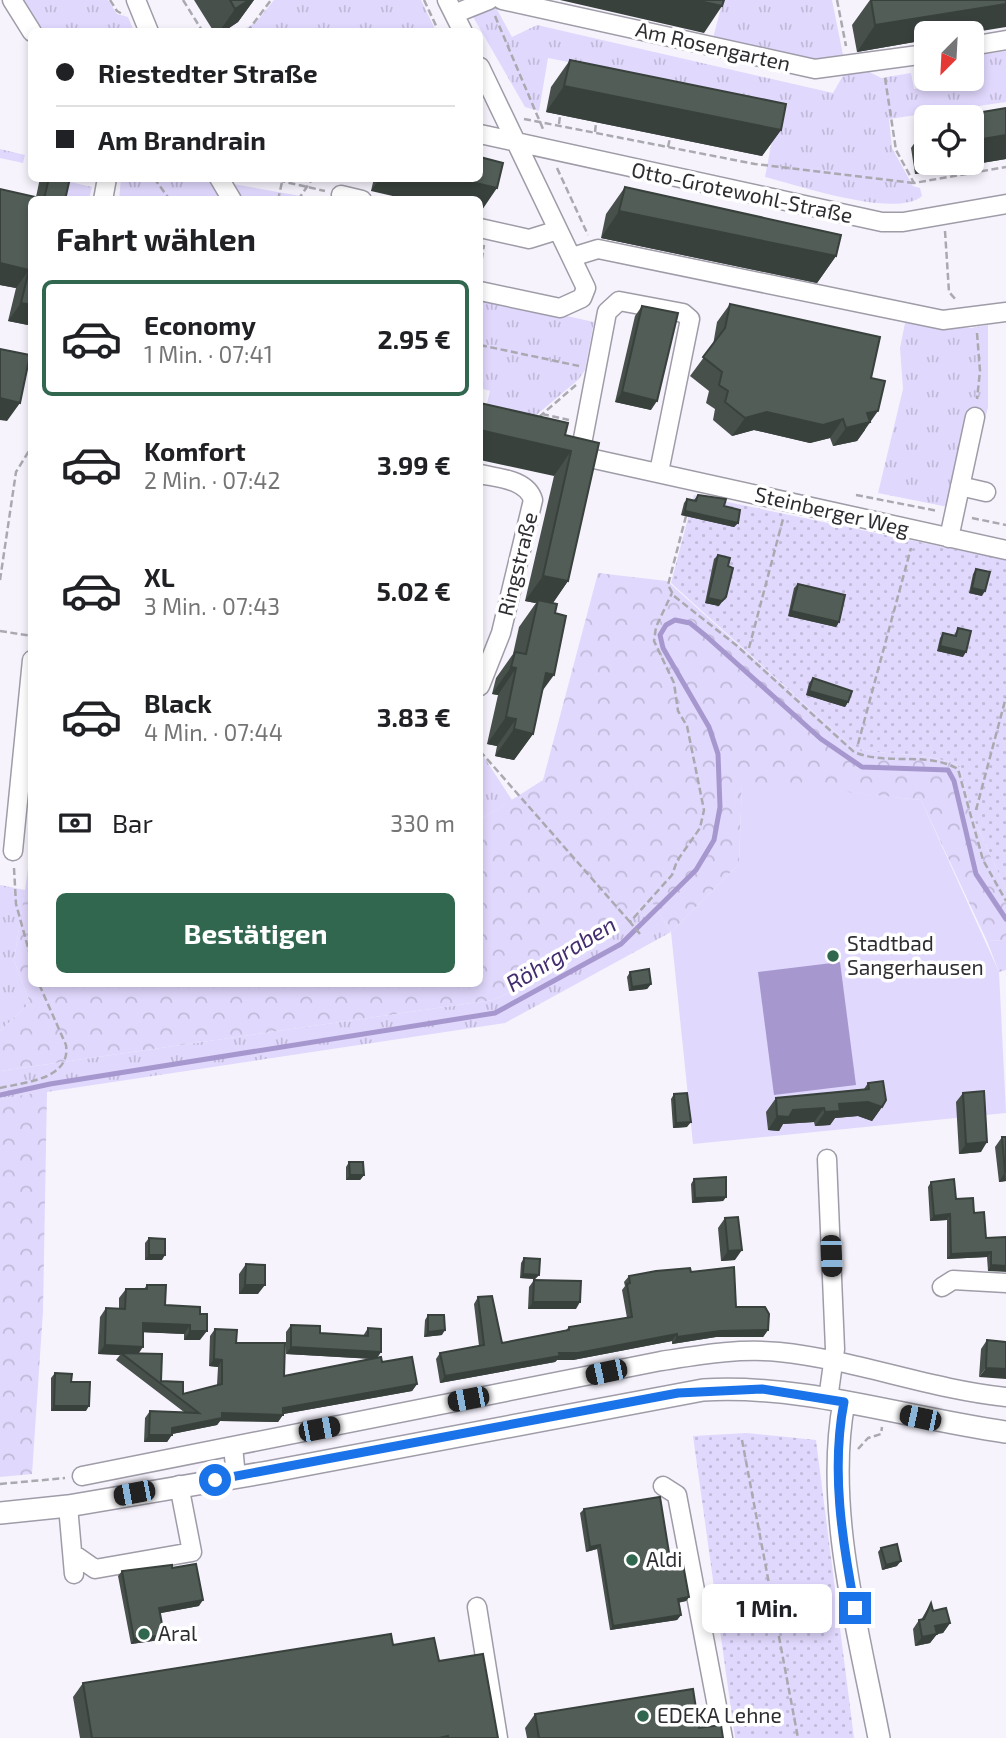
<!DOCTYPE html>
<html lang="de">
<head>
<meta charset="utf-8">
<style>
  :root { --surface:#fff; --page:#f2f2f2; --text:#202124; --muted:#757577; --line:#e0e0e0; --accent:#31674e }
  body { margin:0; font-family:"Exo 2",sans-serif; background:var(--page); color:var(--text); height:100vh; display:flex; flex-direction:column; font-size:26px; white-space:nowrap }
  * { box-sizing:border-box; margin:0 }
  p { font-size:23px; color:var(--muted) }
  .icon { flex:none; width:38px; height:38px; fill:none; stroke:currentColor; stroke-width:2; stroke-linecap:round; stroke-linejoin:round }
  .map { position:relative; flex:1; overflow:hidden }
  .sheet { position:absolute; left:28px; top:196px; width:455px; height:791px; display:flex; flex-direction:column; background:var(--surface); border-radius:10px; box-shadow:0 4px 10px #0003 }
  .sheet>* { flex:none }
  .guide { position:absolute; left:28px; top:28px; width:455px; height:154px; border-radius:10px; box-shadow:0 4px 10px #0003; display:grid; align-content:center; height:154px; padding:0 28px; background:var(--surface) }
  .needle { width:46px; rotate:204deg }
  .buttons { position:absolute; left:914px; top:21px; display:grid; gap:14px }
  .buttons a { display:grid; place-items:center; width:70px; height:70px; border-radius:10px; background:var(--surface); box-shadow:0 4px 10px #0003; font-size:35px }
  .end { position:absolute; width:32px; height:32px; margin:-16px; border:9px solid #1a73e8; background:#fff; box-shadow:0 0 0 4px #fff }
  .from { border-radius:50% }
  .bubble { position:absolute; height:49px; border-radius:10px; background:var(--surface); box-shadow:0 4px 10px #0003; font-size:23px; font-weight:700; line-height:49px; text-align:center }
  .car { position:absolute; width:21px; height:42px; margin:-21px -10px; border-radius:9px; box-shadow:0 0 5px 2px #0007; background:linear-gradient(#222 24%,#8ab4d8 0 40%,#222 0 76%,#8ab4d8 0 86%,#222 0) }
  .guide b { display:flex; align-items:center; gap:24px; height:66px; font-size:26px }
  .guide b+b { border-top:2px solid var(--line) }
  .guide i { width:18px; height:18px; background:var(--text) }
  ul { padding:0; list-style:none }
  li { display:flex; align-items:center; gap:21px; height:116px; margin:0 14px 10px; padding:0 14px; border:4px solid transparent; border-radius:10px }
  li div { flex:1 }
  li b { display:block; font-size:26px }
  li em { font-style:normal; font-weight:700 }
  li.selected { border-color:var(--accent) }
  li>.icon { width:63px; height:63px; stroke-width:1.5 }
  h2 { padding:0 28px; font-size:32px; line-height:84px }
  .pay { display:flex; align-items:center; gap:18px; height:77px; padding:0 28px; font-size:26px }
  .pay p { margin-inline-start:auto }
  .action { display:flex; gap:14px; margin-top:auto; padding:14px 28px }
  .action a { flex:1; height:80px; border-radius:10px; background:var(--accent); color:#fff; font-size:28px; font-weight:700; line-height:80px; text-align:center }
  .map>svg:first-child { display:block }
  .grass { fill:url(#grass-tufts) }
  .forest { fill:url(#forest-crowns) }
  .garden { fill:url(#garden-dots) }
  .pitch { fill:#e1d8fd }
  .water { fill:#a698ce }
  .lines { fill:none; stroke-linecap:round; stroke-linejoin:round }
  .stream { stroke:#a698ce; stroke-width:5 }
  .minor-casing { stroke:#9f9ca8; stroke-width:21 }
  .major-casing { stroke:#9f9ca8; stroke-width:24 }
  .path { stroke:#aba9b0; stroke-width:2.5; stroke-dasharray:7 3.5; stroke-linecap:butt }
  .minor { stroke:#fff; stroke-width:18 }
  .major { stroke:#fff; stroke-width:21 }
  .wall { fill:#47504b }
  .shaded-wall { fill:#39413d }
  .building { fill:#525d57; stroke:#39413d; stroke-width:2 }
  .route { stroke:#1a73e8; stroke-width:9 }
  .poi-dot { fill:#31674e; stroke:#fff; stroke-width:2.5 }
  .labels { text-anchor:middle; stroke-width:7; stroke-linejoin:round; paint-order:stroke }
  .street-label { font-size:21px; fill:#2e2d31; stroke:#fff }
  .poi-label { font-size:21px; fill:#2e2d31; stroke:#fff; text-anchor:start }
  .water-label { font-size:23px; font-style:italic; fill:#442d6f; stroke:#fff }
</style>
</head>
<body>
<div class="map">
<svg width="1006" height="1738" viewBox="0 0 1006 1738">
  <defs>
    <pattern id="grass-tufts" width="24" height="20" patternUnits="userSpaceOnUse" patternTransform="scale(1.75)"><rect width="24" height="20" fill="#e1d8fd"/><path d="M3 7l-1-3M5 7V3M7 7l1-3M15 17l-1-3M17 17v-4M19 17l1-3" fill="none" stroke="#c1bad9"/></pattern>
    <pattern id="forest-crowns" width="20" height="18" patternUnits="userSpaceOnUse" patternTransform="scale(1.75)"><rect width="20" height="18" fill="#e1d8fd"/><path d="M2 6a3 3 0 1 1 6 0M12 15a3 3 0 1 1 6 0" fill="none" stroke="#c1bad9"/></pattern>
    <pattern id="garden-dots" width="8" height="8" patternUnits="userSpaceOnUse" patternTransform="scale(1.75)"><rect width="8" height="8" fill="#e1d8fd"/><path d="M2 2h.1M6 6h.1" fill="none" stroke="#c1bad9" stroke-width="1.8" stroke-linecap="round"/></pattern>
  </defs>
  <rect width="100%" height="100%" fill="#f6f3fd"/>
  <path class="grass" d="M16,0H108L117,14L128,17L134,31H36Z
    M274,0H421L436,31H241L256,22Z
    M723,0H832L844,60L822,64L713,38Z
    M494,4L512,37L537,25L833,93L845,72L864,69L881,78L911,73L914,89L947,84V79H971V56L1006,51V102L889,119L892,148L913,186L920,188L922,196C896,219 798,185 765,177L779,104L548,58L539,111L525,107L472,15Z
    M0,149L25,155L23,163L0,158Z
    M121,178L214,179L228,200H119Z
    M62,180L92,187L89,199L58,200Z
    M228,183L312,198L313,199H240Z
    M480,297L594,322L585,370L578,380L521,428L483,420L490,391L480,388Z
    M905,323L971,328L988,325V407L963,510L878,493L903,389L900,348Z
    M480,751L512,800L480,820Z
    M31,847V892L25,891L14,960L30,1003L0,1031V885L25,890Z
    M650,899L671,932L505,1023L0,1099V1071L493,1000L578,961Z
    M1006,940V970L999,972L987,941Z"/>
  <path class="forest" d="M598,573L667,581L852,747C887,757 927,751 960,766L971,813L1006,889V940L987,941L921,800L742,782L739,864L671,932L650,899L578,961L493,1000L0,1071V1031L30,1003L14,960L25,890L31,892L32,984H480V820L543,780Z
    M47,1091L43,1311L32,1474L0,1477V1099Z"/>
  <path class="garden" d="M694,495L1006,560V889L971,813L960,766C927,751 887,757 852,747L671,583Z
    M746,1433L816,1440L854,1738H735L693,1436Z"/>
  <path class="pitch" d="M742,781L921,800L999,972L1006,1113L693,1144L671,932L739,864Z"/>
  <path class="water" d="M840,962L856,1085L774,1095L758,972Z"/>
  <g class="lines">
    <path class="stream" d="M0,1095L50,1084L495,1013L621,944L696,870L714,840L720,807L718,754L709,727L663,648L660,635L666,625L675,620L690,623L706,636L821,739L862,767L948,770L954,781L976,874L1006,919"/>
    <g class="minor-casing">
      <path id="minor" d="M12,0L32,32
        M136,0L149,32
        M447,0L463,32
        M502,0L815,69L926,54
        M454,14L489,0
        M971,46L1006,40
        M480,67L586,288L582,298L560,308L480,291
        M480,134L882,222H903L1006,204
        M219,178L232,200
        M341,195L362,200
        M103,200L107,178
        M480,228L529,239L558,230
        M572,257L598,249L943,320L1006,312
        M659,472L690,319L683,313L619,301L607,312L581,449L585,457L1006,550
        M480,474C497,478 527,479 533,500L501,633L480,686
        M960,486L986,492
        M949,538L975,417
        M13,851L32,660
        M827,1159L835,1349L828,1399
        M942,1287L953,1280L1006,1283
        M233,1446L236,1477
        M82,1476L661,1361C700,1355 739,1348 779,1352C856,1360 929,1389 1006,1397
        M663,1486L677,1495L723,1738
        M68,1506L74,1574
        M75,1555L95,1569L192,1552L179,1485
        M477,1607L498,1738"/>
    </g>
    <g class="major-casing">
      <path id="major" d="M844,1402C824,1509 859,1633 879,1738
        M0,1513L68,1506L268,1472L703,1390C806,1384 905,1418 1006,1432"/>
    </g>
    <path class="path" d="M110,0L117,11L124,15
      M183,0L203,32
      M424,0L439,32
      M837,0L846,46
      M495,16L543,129
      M247,32L271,0
      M885,78L896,150L914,183L1006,167
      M524,119L755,164L914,183
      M559,124L560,116
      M595,132L596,123
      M668,147L670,138
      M557,168L588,235
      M154,178L170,200
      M268,178L325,191
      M278,200L282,182
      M298,200L313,178
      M945,231L949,292L957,301
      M480,270L484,245
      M977,333L980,371L977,399
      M480,345L579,366
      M542,414L569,420
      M539,417L576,385
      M856,495L938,511
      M686,516L668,585L674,596L736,645L854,752C887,766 927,751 958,769L983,860L1006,901
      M972,518L1006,525
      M0,580L16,472L32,446
      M0,631L32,636
      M749,648L783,519
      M858,744L911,548
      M480,751L630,922
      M976,810L1006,697
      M14,868L16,904L32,962
      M640,934L630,922L672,875L677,861L700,828L704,810L687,726L678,711L674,683L654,641L656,627L672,593
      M0,1088C26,1082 71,1079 66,1045L39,984
      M742,1440L798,1738
      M858,1449L868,1438L881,1434L882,1427
      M0,1484L65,1478"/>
    <use href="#minor" class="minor"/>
    <use href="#major" class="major"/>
  </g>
  <path class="wall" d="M194,0H254L238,22L223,32H214Z
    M870,0H1006L926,33V40L857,52L852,25Z
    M570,60L781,130L762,156L546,112L551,87Z
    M1006,108V159L915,174L911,148L926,126V163Z
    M40,178H70L65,200H32V320L28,325L8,321L16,288L0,285V189L36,197Z
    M374,178H480L371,191Z
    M625,187L836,256L817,283L601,238L606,214Z
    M730,304L871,378L865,430L857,441L833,446L830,438L810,443L754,430L732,436L713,420L715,409L706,403L709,391L690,376L713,345L717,322Z
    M642,306L651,410L615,402L635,316Z
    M565,435L599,443L568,581L553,603L555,613L542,692L533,734L514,760L495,756L497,746L487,744L498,695L492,694L496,678L513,654L519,627L536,603L525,601L554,476Z
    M698,495L724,506L738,523L734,527L681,515L684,503L687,499L694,500Z
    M718,555L719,606L705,603L714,559Z
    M976,569L982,596L969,593L973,574Z
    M798,584L839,622L836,627L788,616L794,588Z
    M958,628L963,657L937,651L940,638L943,633L954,636Z
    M813,678L848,702L845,707L806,695L809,683Z
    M630,972L651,984L647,989L629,991L627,977Z
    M868,1083L882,1107L872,1121L858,1116L835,1118L830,1125L815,1126L814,1122L783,1124L779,1131L768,1130L766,1112L776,1098L864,1089Z
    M963,1093L981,1152L959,1154L956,1102Z
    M674,1094L687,1127L673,1128L671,1099Z
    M1002,1137H1006V1181L999,1182L995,1147Z
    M349,1162L364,1175L360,1180H346V1167Z
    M694,1179L726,1197L723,1201L692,1203L691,1184Z
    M931,1182L974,1213L986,1238L1006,1237V1272L988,1271L987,1257L947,1259V1220L930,1221L928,1187Z
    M725,1218L735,1260L721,1261L718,1228Z
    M149,1238L162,1260H145V1243Z
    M524,1258L539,1275L535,1279L520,1278L521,1263Z
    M246,1264L258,1294H239V1274Z
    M691,1272L768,1330L763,1337H716L672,1344V1341L573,1360H557L555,1362L440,1383L436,1359L440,1353L479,1346L474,1304L478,1297L502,1343L566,1330L569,1327L627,1318L622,1290L625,1286L624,1282L629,1276Z
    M534,1280L576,1309H528L529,1287Z
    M147,1285L165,1305L200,1307V1340H184V1334L143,1332L138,1354L161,1381L183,1394L217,1385L218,1367L209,1366L210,1336L215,1329L284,1376L372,1359L286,1354V1332L291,1325L320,1333L363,1336L368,1328L381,1352L377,1358L417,1384L412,1391L283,1414L278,1422L220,1421L217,1425L172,1434L167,1442H144L145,1418L150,1411L184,1412L116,1360L120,1355L98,1354L100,1317L106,1308L119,1309V1298L126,1289H144Z
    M428,1315L442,1335L424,1337L425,1320Z
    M987,1340L1006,1342L979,1377L981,1349Z
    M55,1373L71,1382L86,1411H51V1378Z
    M584,1509L671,1565L689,1597L686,1601L678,1603L681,1615L677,1620L610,1630L597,1549L586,1552L580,1513Z
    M881,1548L897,1566L882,1570L878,1552Z
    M122,1571L199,1606L160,1613V1640L131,1644L118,1576Z
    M931,1603L933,1611L950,1623L943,1633L937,1634L930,1643L915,1646L913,1629L919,1620H921Z
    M393,1645L439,1661L498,1738H80L73,1697L83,1683Z
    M535,1714L699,1728L723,1738H527L525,1728Z"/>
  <path class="shaded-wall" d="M249,0H254L238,22L223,32H219L235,9Z
    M560,0H695L722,6L704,33Z
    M1006,4V27L969,33H926V40L857,52L875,25Z
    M564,86L781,130L762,156L546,112Z
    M1006,135V159L915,174L926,159V163H971V141Z
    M380,178H454L497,188L480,213V200H410L371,191Z
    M619,211L836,256L817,283L601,238Z
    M0,263L29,270L16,288L0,285Z
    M21,303L32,305V320L28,325L8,321Z
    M622,392L657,401L651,410L615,402Z
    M0,398L20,403L7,421L0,420Z
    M878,411L857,441L833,446L846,428L867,413Z
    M767,412L843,419L830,438L810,443L754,430L732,436L745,418Z
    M480,430L571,451L554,476L480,460Z
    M685,511L738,523L734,527L681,515Z
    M543,576L568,581L550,607L538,600L535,603L525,601Z
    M972,588L985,591L982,596L969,593Z
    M726,597L719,606L705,603L708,598Z
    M791,611L839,622L836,627L788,616Z
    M940,646L966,652L963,657L937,651Z
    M511,667L516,668L498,695L492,694Z
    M546,673L554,675L535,701Z
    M809,691L848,702L845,707L806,695Z
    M506,717L516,719L497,746L487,744Z
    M514,729L533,734L514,760L495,756Z
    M651,984L647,989L629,991L632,987Z
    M868,1102L882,1107L872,1121L858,1116L835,1118L830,1125L815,1126L825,1112L839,1104Z
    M824,1108L814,1122L783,1124L779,1131L768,1130L777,1116L793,1110Z
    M691,1122L687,1127L673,1128L676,1123Z
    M987,1142L981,1152L959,1154L966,1144Z
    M1005,1172L1006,1181L999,1182Z
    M350,1175H364L360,1180H346Z
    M726,1197L723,1201L692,1203L695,1198Z
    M950,1214L947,1220L930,1221L934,1216Z
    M742,1250L735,1260L721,1261L728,1251Z
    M991,1252L987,1257L947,1259L951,1254Z
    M149,1255H165L162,1260H145Z
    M991,1265L1006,1266V1271H988Z
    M523,1274L539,1275L535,1279L520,1278Z
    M245,1285H265L258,1294H239Z
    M533,1302H580L576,1309H528Z
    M143,1323L190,1325L184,1334L137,1332Z
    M445,1330L442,1335L424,1337L428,1332Z
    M768,1330L763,1337H716L672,1344L677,1337L720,1331Z
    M190,1331H207L200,1340H184Z
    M677,1334L672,1341L573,1360H557L555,1362L440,1383L445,1376L559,1353Z
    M105,1345L143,1347L137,1356L121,1353L120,1355L98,1354Z
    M291,1347L381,1352L376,1359L286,1354Z
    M214,1359L222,1360L218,1367L209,1366Z
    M986,1368L1006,1369V1379L979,1377Z
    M417,1384L412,1391L278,1415H283L278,1422L220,1421L217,1425L167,1435L172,1428L222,1413L283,1408Z
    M54,1406H89L86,1411H51Z
    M149,1435H172L167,1442H144Z
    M600,1545L597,1549L586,1552L590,1547Z
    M901,1561L897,1566L882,1570L886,1565Z
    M689,1597L686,1601L674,1603L678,1599Z
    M203,1600L199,1606L156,1614L159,1608Z
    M681,1615L677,1620L610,1630L613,1626Z
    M950,1623L943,1633L937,1634L930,1643L915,1646L922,1637L935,1626Z
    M164,1635L160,1640L131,1644L134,1639Z"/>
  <path class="building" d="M230,0H249L235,9Z
    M695,0H724L722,6Z
    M871,0H1006V4L875,25Z
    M570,60L786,104L781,130L564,86Z
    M1006,108V135L971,141V117H953Z
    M480,157L503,163L497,188L454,178H480Z
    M49,178H70L65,200H32V305L21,303L29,270L0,263V189L44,199Z
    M625,187L841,235L836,256L619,211Z
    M730,304L880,337L871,378L885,381L878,411L867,413L870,422L846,428L843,419L823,425L767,412L745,418L725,402L728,391L719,385L722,372L703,357L725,328Z
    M642,306L678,313L657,401L622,392Z
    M0,349L30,355L20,403L0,398Z
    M480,403L568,423L565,435L599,443L568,581L543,576L571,451L480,430Z
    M698,495L726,499L724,506L740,510L738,523L685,511L687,499L696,501Z
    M718,555L730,558L728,566L733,568L726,597L722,601L708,598Z
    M976,569L990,572L985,591L972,588Z
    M798,584L845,595L839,622L791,611Z
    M538,600L557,604L555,613L566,616L554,675L546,673L533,734L514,729L516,719L506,717L516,668L511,667L515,652L526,654Z
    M958,628L971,631L966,652L940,646L943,633L956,636Z
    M813,678L852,691L848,702L809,691Z
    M649,969L651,984L632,987L630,972Z
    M883,1081L886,1100L882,1107L868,1102L839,1104L840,1111L825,1112L824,1108L793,1110L789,1117L777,1116L776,1098L869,1089L868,1083Z
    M984,1091L987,1142L966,1144L963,1093Z
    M687,1093L691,1122L676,1123L674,1094Z
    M1002,1137H1006V1172H1005Z
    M349,1162H363L364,1175H350Z
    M726,1177V1197L695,1198L694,1179Z
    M954,1179L956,1199L973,1198L974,1213L984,1212L986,1238L1006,1237V1266L991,1265V1252L951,1254L950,1214L934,1216L931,1182Z
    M738,1217L742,1250L728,1251L725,1218Z
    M149,1238L165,1239V1255H149Z
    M524,1258L540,1259L539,1275L523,1274Z
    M246,1264L265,1265V1285H245Z
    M734,1267L736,1307H765L769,1314L768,1330L720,1331L677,1337V1334L578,1353H559L560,1356L445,1376L440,1353L484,1345L478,1297L492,1296L502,1343L569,1330V1327L632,1317L627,1284L630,1283L629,1276L656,1271L690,1268L691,1272Z
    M534,1280L581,1281L580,1302H533Z
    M147,1285H166L165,1305L200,1307V1314H207V1331H190V1325L143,1323V1347L105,1345L106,1308L125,1309L126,1289H147Z
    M428,1315H444L445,1330L428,1332Z
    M291,1325L320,1326V1333L368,1336V1328L381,1329V1352L291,1347Z
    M215,1329L237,1330L236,1343H285L284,1376L381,1357L382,1362L412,1357L417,1384L283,1408V1415L222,1413V1418L172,1428V1435H149L150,1411L199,1413L121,1353L162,1354L161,1381L183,1382V1394L222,1384V1360L214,1359Z
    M987,1340L1006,1342V1369L986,1368Z
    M55,1373L72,1374L71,1382H90L89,1406H54Z
    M660,1497L671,1565L683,1564L689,1597L678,1599L681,1615L613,1626L600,1545L590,1547L584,1509Z
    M897,1544L901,1561L886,1565L881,1548Z
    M196,1564L203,1600L159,1608L164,1635L134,1639L122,1571L172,1565V1568Z
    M931,1603L933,1611L946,1608L950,1623L935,1626L937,1634L922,1637L919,1620L924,1619Z
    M391,1634L393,1645L434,1638L439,1661L483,1654L498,1738H448V1736L439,1738H92L83,1683Z
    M693,1689L699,1728L721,1725L723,1738H539L535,1714Z"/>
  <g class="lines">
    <path class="route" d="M215,1480L678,1393L762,1389L844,1402C831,1469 842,1541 855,1608"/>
  </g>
  <g class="poi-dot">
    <circle cx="833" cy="956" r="7"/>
    <circle cx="632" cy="1560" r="7"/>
    <circle cx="144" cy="1634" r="7"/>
    <circle cx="643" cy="1716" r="7"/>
  </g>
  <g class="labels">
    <g class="street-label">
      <text transform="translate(713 47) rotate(13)" y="7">Am Rosengarten</text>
      <text transform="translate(742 193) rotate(12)" y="7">Otto-Grotewohl-Straße</text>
      <text transform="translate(832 512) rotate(13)" y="7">Steinberger Weg</text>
      <text transform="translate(518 564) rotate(-76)" y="7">Ringstraße</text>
    </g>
    <g class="poi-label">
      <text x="847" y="951">Stadtbad<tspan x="847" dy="24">Sangerhausen</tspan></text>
      <text x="646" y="1567">Aldi</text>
      <text x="158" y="1641">Aral</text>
      <text x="657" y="1723">EDEKA Lehne</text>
    </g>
    <g class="water-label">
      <text transform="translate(561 954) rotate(-31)" y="8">Röhrgraben</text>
    </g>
  </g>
</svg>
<div class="buttons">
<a><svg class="needle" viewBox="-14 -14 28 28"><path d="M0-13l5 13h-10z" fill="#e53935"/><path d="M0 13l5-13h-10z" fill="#757577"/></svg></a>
<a><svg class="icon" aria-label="locate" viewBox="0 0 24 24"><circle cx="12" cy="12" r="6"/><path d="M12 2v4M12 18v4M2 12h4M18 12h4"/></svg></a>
</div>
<i class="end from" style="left:215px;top:1480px"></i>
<i class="end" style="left:855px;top:1608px"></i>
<div class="bubble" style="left:702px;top:1584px;width:130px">1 Min.</div>
<i class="car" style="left:831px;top:1256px;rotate:178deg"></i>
<i class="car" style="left:606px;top:1372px;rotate:258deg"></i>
<i class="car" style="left:468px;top:1399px;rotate:259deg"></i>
<i class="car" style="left:920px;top:1418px;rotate:282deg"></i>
<i class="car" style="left:319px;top:1429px;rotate:79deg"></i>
<i class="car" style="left:134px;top:1493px;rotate:259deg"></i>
<div class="guide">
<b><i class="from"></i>Riestedter Straße</b>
<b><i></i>Am Brandrain</b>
</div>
<section class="sheet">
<h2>Fahrt wählen</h2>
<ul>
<li class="selected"><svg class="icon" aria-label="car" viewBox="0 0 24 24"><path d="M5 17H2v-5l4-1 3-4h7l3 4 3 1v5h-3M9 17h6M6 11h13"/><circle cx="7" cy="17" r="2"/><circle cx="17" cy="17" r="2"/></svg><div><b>Economy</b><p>1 Min. · 07:41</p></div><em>2.95 €</em></li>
<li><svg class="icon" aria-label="car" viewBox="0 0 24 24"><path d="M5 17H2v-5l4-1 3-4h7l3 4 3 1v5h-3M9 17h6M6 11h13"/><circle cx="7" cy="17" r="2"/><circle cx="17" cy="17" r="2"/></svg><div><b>Komfort</b><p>2 Min. · 07:42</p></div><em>3.99 €</em></li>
<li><svg class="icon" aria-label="car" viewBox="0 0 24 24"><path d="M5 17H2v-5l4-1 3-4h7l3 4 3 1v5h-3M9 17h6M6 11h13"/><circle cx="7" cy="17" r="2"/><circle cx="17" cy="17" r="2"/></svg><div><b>XL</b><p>3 Min. · 07:43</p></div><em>5.02 €</em></li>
<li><svg class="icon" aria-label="car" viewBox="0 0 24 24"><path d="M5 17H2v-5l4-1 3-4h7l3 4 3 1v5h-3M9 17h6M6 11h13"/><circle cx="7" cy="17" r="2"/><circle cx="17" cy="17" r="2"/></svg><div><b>Black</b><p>4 Min. · 07:44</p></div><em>3.83 €</em></li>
</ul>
<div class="pay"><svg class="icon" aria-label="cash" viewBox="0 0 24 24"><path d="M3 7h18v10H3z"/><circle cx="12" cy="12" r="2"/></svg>Bar<p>330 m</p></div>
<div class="action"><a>Bestätigen</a></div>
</section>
</div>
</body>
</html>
